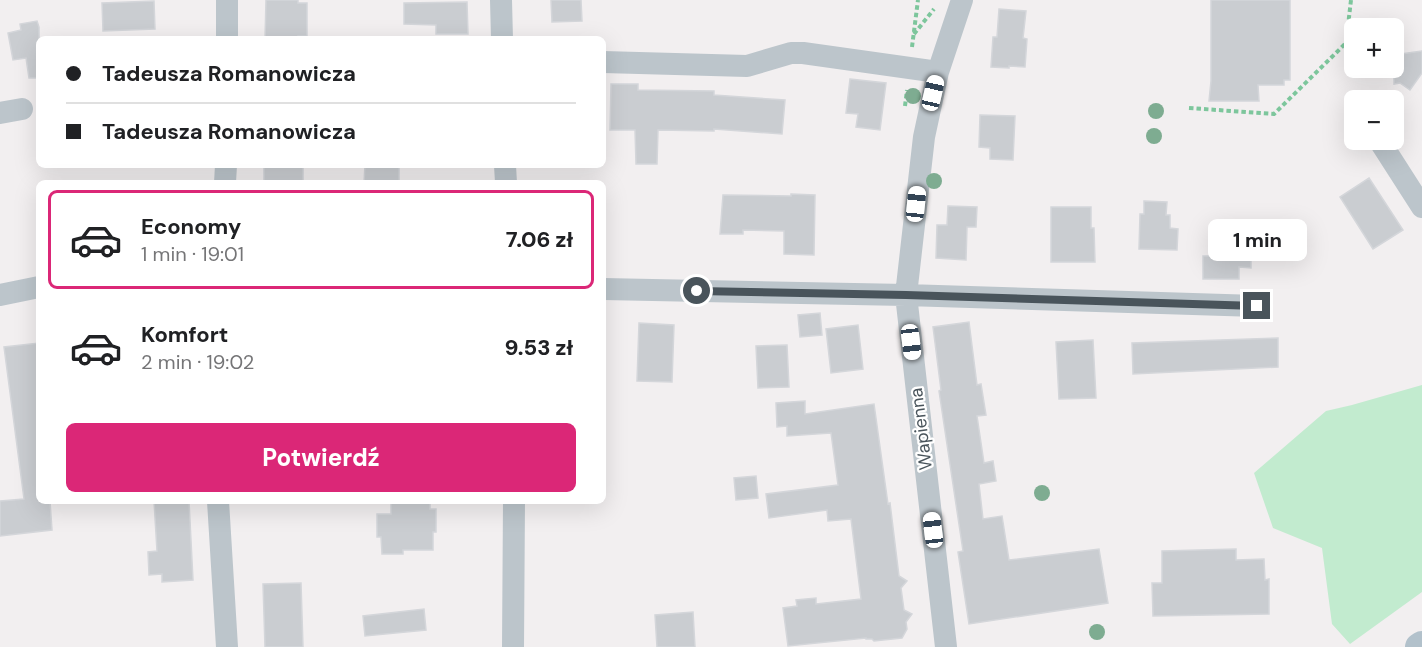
<!DOCTYPE html>
<html lang="pl">
<head>
<meta charset="utf-8">
<style>
  :root { --surface:#fff; --page:#f6f6f6; --text:#202124; --muted:#757577; --line:#e0e0e0; --accent:#db2777 }
  body { margin:0; font-family:"DM Sans",sans-serif; background:var(--page); color:var(--text); height:100vh; display:flex; flex-direction:column; font-size:22px; white-space:nowrap }
  * { box-sizing:border-box; margin:0 }
  p { font-size:20px; color:var(--muted) }
  .icon { flex:none; width:33px; height:33px; fill:none; stroke:currentColor; stroke-width:2; stroke-linecap:round; stroke-linejoin:round }
  .map { position:relative; flex:1; overflow:hidden }
  .details { position:absolute; left:36px; top:180px; width:570px; height:324px; display:flex; flex-direction:column; background:var(--surface); border-radius:9px; box-shadow:0 6px 24px #0002 }
  .details>* { flex:none }
  .banner { position:absolute; left:36px; top:36px; width:570px; height:132px; border-radius:9px; box-shadow:0 6px 24px #0002; display:grid; align-content:center; height:132px; padding:0 30px; background:var(--surface) }
  .tools { position:absolute; left:1344px; top:18px; display:grid; gap:12px }
  .tools a { display:grid; place-items:center; width:60px; height:60px; border-radius:9px; background:var(--surface); box-shadow:0 6px 24px #0002; font-size:30px }
  .end { position:absolute; width:27px; height:27px; margin:-14px; border:8px solid #49545b; background:#fff; box-shadow:0 0 0 3px #fff }
  .from { border-radius:50% }
  .bubble { position:absolute; height:42px; border-radius:9px; background:var(--surface); box-shadow:0 6px 24px #0002; font-size:20px; font-weight:800; line-height:42px; text-align:center }
  .car { position:absolute; width:18px; height:36px; margin:-18px -9px; border-radius:8px; box-shadow:0 0 4px 2px #0007; background:linear-gradient(#fff 24%,#345 0 40%,#fff 0 76%,#345 0 86%,#fff 0) }
  .banner b { display:flex; align-items:center; gap:21px; height:57px; font-size:22px }
  .banner b+b { border-top:2px solid var(--line) }
  .banner i { width:15px; height:15px; background:var(--text) }
  ul { padding:10px 0 0; list-style:none }
  li { display:flex; align-items:center; gap:18px; height:99px; margin:0 12px 9px; padding:0 18px; border:3px solid transparent; border-radius:9px }
  li div { flex:1 }
  li b { display:block; font-size:22px }
  li em { font-style:normal; font-weight:800 }
  li.selected { border-color:var(--accent) }
  li>.icon { width:54px; height:54px; stroke-width:1.5 }
  .action { display:flex; gap:12px; margin-top:auto; padding:12px 30px }
  .action a { flex:1; height:69px; border-radius:9px; background:var(--accent); color:#fff; font-size:24px; font-weight:800; line-height:69px; text-align:center }
  .map>svg:first-child { display:block }
  .green { fill:#c2ebcf }
  .building { fill:#cacdd1; stroke:#d4d6da; stroke-width:1.5 }
  .lines { fill:none; stroke-linecap:round; stroke-linejoin:round }
  .path { stroke:#7dc69c; stroke-width:4; stroke-dasharray:4.5 3; stroke-linecap:butt }
  .minor { stroke:#bcc5cb; stroke-width:22 }
  .major { stroke:#b2c1cb; stroke-width:28 }
  .tree { fill:#7eac91 }
  .route { stroke:#49545b; stroke-width:8 }
  .labels { text-anchor:middle; stroke-width:4.5; stroke-linejoin:round; paint-order:stroke }
  .street-label { font-size:18px; fill:#49545b; stroke:#fff }
</style>
</head>
<body>
<div class="map">
<svg width="1422" height="647" viewBox="0 0 1422 647">
  <rect width="100%" height="100%" fill="#f2eff0"/>
  <path class="green" d="M1422,385V592L1350,644L1332,624L1322,548L1273,528L1254,473L1326,411L1352,405Z"/>
  <path class="building" d="M266,0H298V3H307V36H298V39H265Z
    M551,0H581L582,21L552,22Z
    M1211,0H1290V80H1284V85H1258L1259,101H1209L1211,81Z
    M154,1L155,29L103,31L102,3Z
    M467,2L468,34H436V25L404,24V3Z
    M999,9L1026,11L1023,38L1027,39L1025,67L1009,66V68L991,67L993,37H997Z
    M37,21L39,27V78H29L26,58L13,60L8,33L21,30L20,24Z
    M1422,51V73L1410,90L1400,83L1394,84V55Z
    M850,79L886,83L880,130L856,127L858,114L846,113Z
    M611,84H638V90L714,91V95L785,100L782,134L714,129V131L658,130L657,164H636L635,130H610Z
    M980,115L1015,116L1013,160L990,159V148L979,147Z
    M264,165H303V183H264Z
    M365,165H399V183H364Z
    M1369,178L1403,230L1373,249L1340,197Z
    M791,194L815,195L814,255L784,254V231L743,230V234H720L723,195L791,196Z
    M1144,201L1167,202L1166,215H1170V228L1178,229L1177,250L1139,249L1140,214H1144Z
    M948,206L977,207L976,227H967L966,260L936,258L937,225H947Z
    M1051,207H1091V228H1094L1095,262H1051Z
    M1229,233H1251V268L1239,267V279H1203V256H1217V244L1229,245Z
    M820,313L822,335L800,337L798,315Z
    M969,322L977,385L981,384L986,415L977,416L984,463L993,461L996,481L979,484L983,519L1002,516L1009,560L1099,549L1108,603L969,624L958,552L963,551L939,391L941,390L933,327Z
    M639,323L674,325L672,382L637,381Z
    M858,325L863,369L831,373L826,329Z
    M1278,338V367L1133,374L1132,343Z
    M1093,340L1096,398L1059,399L1056,342Z
    M39,343V501H50L52,530L0,536V501L24,499L4,347Z
    M787,345L789,387L758,388L756,346Z
    M805,401V414L874,404L888,504L890,503L899,576L907,581L901,588L904,610L912,614L906,622L907,629L902,638L874,641L872,639H866V638L788,646L783,608L797,606L796,600L816,598V604L861,599L851,519L828,521L827,510L769,518L766,494L838,485L831,433L787,436V426L777,427L776,403Z
    M756,476L758,498L736,500L734,478Z
    M154,501H189L193,580L162,582V574L149,575L148,552L157,551Z
    M391,501H430V509H436V532H433V550H403V554H382L381,537H377V514H391Z
    M1236,549V560L1264,559L1265,580L1269,579V614L1153,616L1152,583H1162V551Z
    M301,583L303,647H265L263,584Z
    M424,609L426,630L365,636L363,616Z
    M693,612L695,647H657L655,615Z"/>
  <g class="lines">
    <path class="path" d="M914,34L934,9
      M912,47L918,0
      M905,106L907,90
      M1189,108L1274,114L1346,43L1351,0"/>
    <path class="minor" d="M227,0V39
      M501,0L502,39
      M603,62L747,66L791,53H803L938,72
      M0,113L22,109
      M1379,140L1422,207
      M505,165L506,183
      M225,183L226,165
      M603,289L906,295L1257,306
      M0,295L39,287
      M218,501L227,647
      M513,647L514,501
      M946,647L906,295L924,137L938,72L962,0"/>
    <path class="major" d="M1419,647L1422,645"/>
  </g>
  <g class="tree">
    <circle cx="913" cy="96" r="8"/>
    <circle cx="1156" cy="111" r="8"/>
    <circle cx="1154" cy="136" r="8"/>
    <circle cx="934" cy="181" r="8"/>
    <circle cx="1042" cy="493" r="8"/>
    <circle cx="1097" cy="632" r="8"/>
  </g>
  <g class="lines">
    <path class="route" d="M697,291L906,295L1257,306"/>
  </g>
  <g class="labels">
    <g class="street-label">
      <text transform="translate(921 429) rotate(-97)" y="6">Wapienna</text>
    </g>
  </g>
</svg>
<div class="tools">
<a>+</a>
<a>−</a>
</div>
<i class="end from" style="left:697px;top:291px"></i>
<i class="end" style="left:1257px;top:306px"></i>
<div class="bubble" style="left:1208px;top:219px;width:99px">1 min</div>
<i class="car" style="left:933px;top:93px;rotate:13deg"></i>
<i class="car" style="left:916px;top:204px;rotate:6deg"></i>
<i class="car" style="left:911px;top:342px;rotate:173deg"></i>
<i class="car" style="left:933px;top:530px;rotate:353deg"></i>
<div class="banner">
<b><i class="from"></i>Tadeusza Romanowicza</b>
<b><i></i>Tadeusza Romanowicza</b>
</div>
<section class="details">
<ul>
<li class="selected"><svg class="icon" aria-label="car" viewBox="0 0 24 24"><path d="M5 17H2v-5l4-1 3-4h7l3 4 3 1v5h-3M9 17h6M6 11h13"/><circle cx="7" cy="17" r="2"/><circle cx="17" cy="17" r="2"/></svg><div><b>Economy</b><p>1 min · 19:01</p></div><em>7.06 zł</em></li>
<li><svg class="icon" aria-label="car" viewBox="0 0 24 24"><path d="M5 17H2v-5l4-1 3-4h7l3 4 3 1v5h-3M9 17h6M6 11h13"/><circle cx="7" cy="17" r="2"/><circle cx="17" cy="17" r="2"/></svg><div><b>Komfort</b><p>2 min · 19:02</p></div><em>9.53 zł</em></li>
</ul>
<div class="action"><a>Potwierdź</a></div>
</section>
</div>
</body>
</html>
